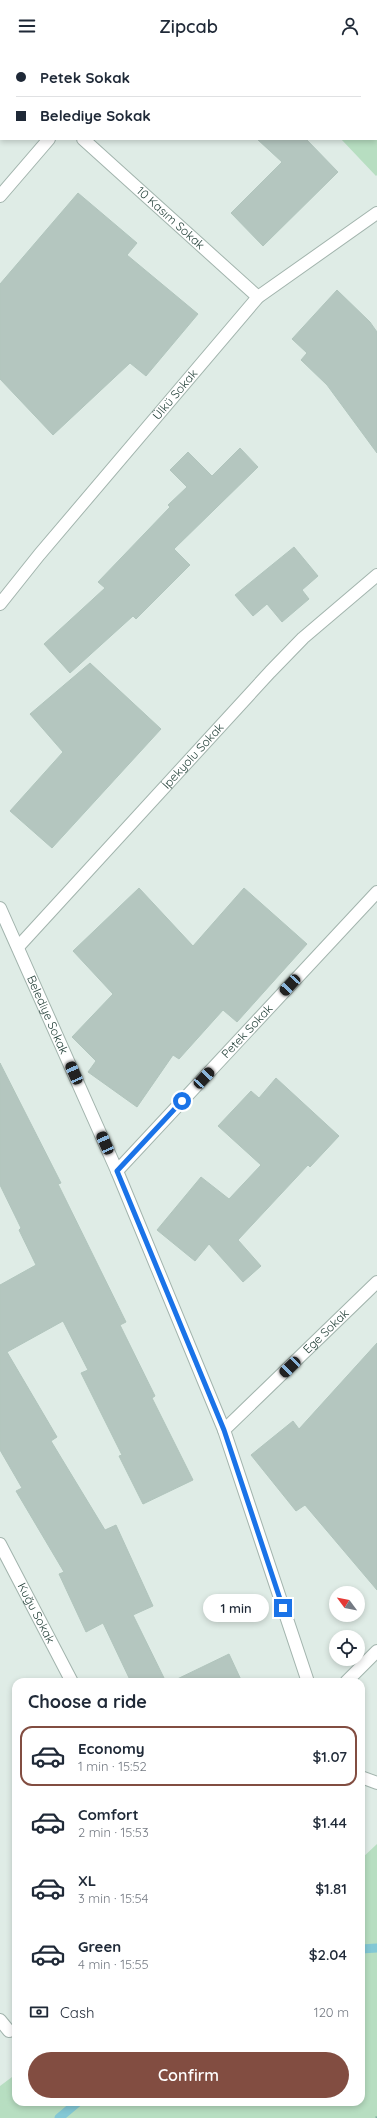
<!DOCTYPE html>
<html lang="en">
<head>
<meta charset="utf-8">
<style>
  :root { --surface:#fff; --page:#f6f6f7; --text:#1f2937; --muted:#747a83; --line:#e0e1e3; --accent:#824d41 }
  body { margin:0; font-family:Quicksand,sans-serif; background:var(--page); color:var(--text); height:100vh; display:flex; flex-direction:column; font-size:15px; white-space:nowrap }
  * { box-sizing:border-box; margin:0 }
  p { font-size:13px; color:var(--muted) }
  .icon { flex:none; width:22px; height:22px; fill:none; stroke:currentColor; stroke-width:2; stroke-linecap:round; stroke-linejoin:round }
  .map { position:relative; flex:1; overflow:hidden }
  .panel { position:absolute; left:12px; top:1626px; width:353px; height:428px; display:flex; flex-direction:column; background:var(--surface); border-radius:12px; box-shadow:0 2px 6px #0003 }
  .panel>* { flex:none }
  .banner { position:absolute; left:0px; top:0px; width:377px; height:88px; box-shadow:0 2px 6px #0003; display:grid; align-content:center; height:88px; padding:0 16px; background:var(--surface) }
  .needle { width:26px; rotate:302deg }
  .fabs { position:absolute; left:329px; top:1534px; display:grid; gap:8px }
  .fabs a { display:grid; place-items:center; width:36px; height:36px; border-radius:50%; background:var(--surface); box-shadow:0 2px 6px #0003; font-size:20px }
  .end { position:absolute; width:18px; height:18px; margin:-9px; border:5px solid #1a73e8; background:#fff; box-shadow:0 0 0 2px #fff }
  .from { border-radius:50% }
  .bubble { position:absolute; height:28px; border-radius:14px; background:var(--surface); box-shadow:0 2px 6px #0003; font-size:13px; font-weight:600; line-height:28px; text-align:center }
  .car { position:absolute; width:12px; height:24px; margin:-12px -6px; border-radius:5px; box-shadow:0 0 3px 1px #0007; background:linear-gradient(#222 24%,#8ab4d8 0 40%,#222 0 76%,#8ab4d8 0 86%,#222 0) }
  .banner b { display:flex; align-items:center; gap:14px; height:38px; font-size:15px }
  .banner b+b { border-top:1px solid var(--line) }
  .banner i { width:10px; height:10px; background:var(--text) }
  ul { padding:0; list-style:none }
  li { display:flex; align-items:center; gap:12px; height:60px; margin:0 8px 6px; padding:0 8px; border:2px solid transparent; border-radius:12px }
  li div { flex:1 }
  li b { display:block; font-size:15px }
  li em { font-style:normal; font-weight:600 }
  li.on { border-color:var(--accent) }
  li>.icon { width:36px; height:36px; stroke-width:1.5 }
  h2 { padding:0 16px; font-size:18px; line-height:48px }
  .pay { display:flex; align-items:center; gap:10px; height:44px; padding:0 16px; font-size:15px }
  .pay p { margin-inline-start:auto }
  .primary-button { display:flex; gap:8px; margin-top:auto; padding:8px 16px }
  .primary-button a { flex:1; height:46px; border-radius:24px; background:var(--accent); color:#fff; font-size:16px; font-weight:600; line-height:46px; text-align:center }
  header { display:flex; justify-content:space-between; align-items:center; height:52px; padding:0 16px; background:var(--surface); font-size:18px; font-weight:600 }
  .map>svg:first-child { display:block }
  .green { fill:#b7dec1 }
  .lines { fill:none; stroke-linecap:round; stroke-linejoin:round }
  .stream { stroke:#83c8d5; stroke-width:9 }
  .building { fill:#b4c6bf; stroke:#b1c5bd }
  .minor-casing { stroke:#a2b4ad; stroke-width:14 }
  .path { stroke:#7eb1a1; stroke-width:2.5; stroke-dasharray:2 3; stroke-linecap:butt }
  .minor { stroke:#fff; stroke-width:12 }
  .route { stroke:#1a73e8; stroke-width:5 }
  .labels { text-anchor:middle; stroke-width:3.5; stroke-linejoin:round; paint-order:stroke }
  .street-label { font-size:12px; fill:#1f3d35; stroke:#f0f8f4 }
</style>
</head>
<body>
<header><svg class="icon" aria-label="menu" viewBox="0 0 24 24"><path d="M4 6h16M4 12h16M4 18h16"/></svg>Zipcab<svg class="icon" aria-label="person" viewBox="0 0 24 24"><circle cx="12" cy="8" r="4"/><path d="M4 21q1-7 8-7t8 7"/></svg></header>
<div class="map">
<svg width="377" height="2066" viewBox="0 0 377 2066">
  <rect width="100%" height="100%" fill="#dfece6"/>
  <path class="green" d="M377,0V123L376,124L341,87H376V1H372Z
    M377,1792V2066H0V2034L16,2022V2050H361V1807Z"/>
  <g class="lines">
    <path class="stream" d="M361,1897L377,1896
      M59,2066L78,2050"/>
  </g>
  <path class="building" d="M257,87H306L338,120L263,194L231,161L282,110Z
    M78,141L137,191L127,203L198,262L146,324L130,311L53,383L0,327V232Z
    M337,238L370,270L377,280V401L327,333L301,308L307,301L292,287Z
    M240,396L258,415L174,497L190,513L136,567L133,564L70,621L44,592L105,536L98,530L170,455L168,453L187,435L170,418L188,400L212,424Z
    M294,495L318,524L302,538L309,547L282,570L267,552L253,564L235,543Z
    M90,611L161,677L52,796L10,759L63,700L30,662Z
    M139,836L193,894L244,836L307,892L237,970L223,958L179,1007L173,1003L137,1055L88,1020L96,1009L72,985L113,942L73,899Z
    M0,1011L61,1131L58,1132L126,1270L120,1273L155,1344L152,1346L193,1428L143,1452L119,1404L122,1403L81,1321L88,1318L63,1269L7,1300L57,1385L51,1389L105,1478L116,1473L153,1554L133,1563L166,1630H131L103,1571L86,1580L59,1522L64,1520L16,1439L22,1436L0,1398V1233L36,1213L19,1178L21,1176L0,1133Z
    M276,1026L339,1084L310,1115L308,1113L238,1188L261,1214L243,1230L209,1192L195,1209L157,1178L201,1125L229,1147L261,1113L218,1074L251,1039L259,1046Z
    M377,1291V1538L305,1453L296,1459L251,1403L293,1369L299,1377Z
    M229,1602L242,1630H171Z"/>
  <g class="lines">
    <g class="minor-casing">
      <g id="minor">
        <path d="M121,1L122,0"/>
        <path id="s1" d="M83,87L258,245"/>
        <path d="M0,144L49,87"/>
        <path id="s2" d="M0,552L39,503L258,245L377,161"/>
        <path id="s3" d="M0,856L117,1119L224,1378L308,1630"/>
        <path id="s4" d="M18,895L270,620L303,586L377,523"/>
        <path id="s5" d="M117,1119L377,840"/>
        <path id="s6" d="M224,1378L377,1230"/>
        <path id="s7" d="M0,1492L72,1630"/>
        <path d="M346,1630L377,1599"/>
        <path d="M361,1725L377,1731"/>
        <path d="M0,1968L9,1979"/>
      </g>
    </g>
    <path class="path" d="M376,2066L377,2065"/>
    <use href="#minor" class="minor"/>
  </g>
  <g class="lines">
    <path class="route" d="M182,1049L117,1119L224,1378L283,1556"/>
  </g>
  <g class="labels">
    <g class="street-label">
      <text dy="4" stroke="none"><textPath href="#s1" startOffset="118">10 Kasım Sokak</textPath></text>
      <text dy="4" stroke="none"><textPath href="#s2" startOffset="273">Ülkü Sokak</textPath></text>
      <text dy="4" stroke="none"><textPath href="#s4" startOffset="259">İpekyolu Sokak</textPath></text>
      <text dy="4" stroke="none"><textPath href="#s3" startOffset="117">Belediye Sokak</textPath></text>
      <text dy="4" stroke="none"><textPath href="#s5" startOffset="191">Petek Sokak</textPath></text>
      <text dy="4" stroke="none"><textPath href="#s6" startOffset="142">Ege Sokak</textPath></text>
      <text dy="4" stroke="none"><textPath href="#s7" startOffset="78">Kuğu Sokak</textPath></text>
    </g>
  </g>
</svg>
<div class="fabs">
<a><svg class="needle" viewBox="-14 -14 28 28"><path d="M0-13l5 13h-10z" fill="#e53935"/><path d="M0 13l5-13h-10z" fill="#747a83"/></svg></a>
<a><svg class="icon" aria-label="locate" viewBox="0 0 24 24"><circle cx="12" cy="12" r="6"/><path d="M12 2v4M12 18v4M2 12h4M18 12h4"/></svg></a>
</div>
<i class="end from" style="left:182px;top:1049px"></i>
<i class="end" style="left:283px;top:1556px"></i>
<div class="bubble" style="left:203px;top:1542px;width:66px">1 min</div>
<i class="car" style="left:290px;top:933px;rotate:223deg"></i>
<i class="car" style="left:74px;top:1021px;rotate:336deg"></i>
<i class="car" style="left:204px;top:1026px;rotate:43deg"></i>
<i class="car" style="left:105px;top:1091px;rotate:336deg"></i>
<i class="car" style="left:290px;top:1315px;rotate:226deg"></i>
<div class="banner">
<b><i class="from"></i>Petek Sokak</b>
<b><i></i>Belediye Sokak</b>
</div>
<section class="panel">
<h2>Choose a ride</h2>
<ul>
<li class="on"><svg class="icon" aria-label="car" viewBox="0 0 24 24"><path d="M5 17H2v-5l4-1 3-4h7l3 4 3 1v5h-3M9 17h6M6 11h13"/><circle cx="7" cy="17" r="2"/><circle cx="17" cy="17" r="2"/></svg><div><b>Economy</b><p>1 min · 15:52</p></div><em>$1.07</em></li>
<li><svg class="icon" aria-label="car" viewBox="0 0 24 24"><path d="M5 17H2v-5l4-1 3-4h7l3 4 3 1v5h-3M9 17h6M6 11h13"/><circle cx="7" cy="17" r="2"/><circle cx="17" cy="17" r="2"/></svg><div><b>Comfort</b><p>2 min · 15:53</p></div><em>$1.44</em></li>
<li><svg class="icon" aria-label="car" viewBox="0 0 24 24"><path d="M5 17H2v-5l4-1 3-4h7l3 4 3 1v5h-3M9 17h6M6 11h13"/><circle cx="7" cy="17" r="2"/><circle cx="17" cy="17" r="2"/></svg><div><b>XL</b><p>3 min · 15:54</p></div><em>$1.81</em></li>
<li><svg class="icon" aria-label="car" viewBox="0 0 24 24"><path d="M5 17H2v-5l4-1 3-4h7l3 4 3 1v5h-3M9 17h6M6 11h13"/><circle cx="7" cy="17" r="2"/><circle cx="17" cy="17" r="2"/></svg><div><b>Green</b><p>4 min · 15:55</p></div><em>$2.04</em></li>
</ul>
<div class="pay"><svg class="icon" aria-label="cash" viewBox="0 0 24 24"><path d="M3 7h18v10H3z"/><circle cx="12" cy="12" r="2"/></svg>Cash<p>120 m</p></div>
<div class="primary-button"><a>Confirm</a></div>
</section>
</div>
</body>
</html>
